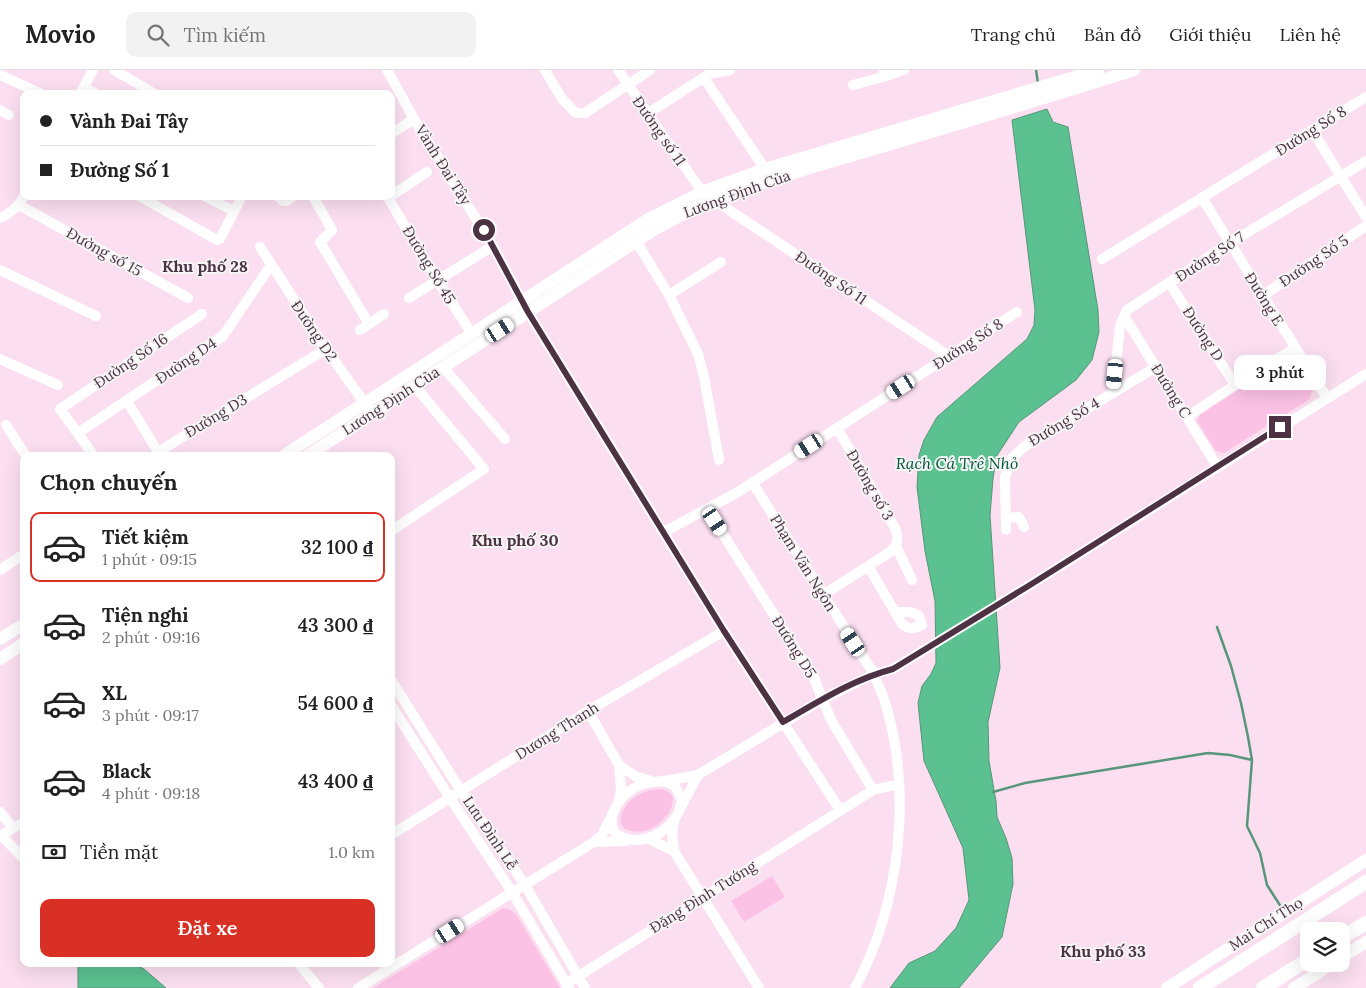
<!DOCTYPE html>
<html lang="vi">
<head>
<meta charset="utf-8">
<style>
  :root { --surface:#fff; --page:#f2f2f2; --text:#222; --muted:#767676; --line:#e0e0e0; --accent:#d93025 }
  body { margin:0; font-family:Lora,serif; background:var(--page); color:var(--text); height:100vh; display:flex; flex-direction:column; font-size:19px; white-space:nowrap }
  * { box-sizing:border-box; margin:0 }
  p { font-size:16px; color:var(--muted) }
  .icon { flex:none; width:28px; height:28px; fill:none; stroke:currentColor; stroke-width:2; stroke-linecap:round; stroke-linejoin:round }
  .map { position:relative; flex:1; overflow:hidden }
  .details { position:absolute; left:20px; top:382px; width:375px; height:515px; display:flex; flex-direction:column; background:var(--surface); border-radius:10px; box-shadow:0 5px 20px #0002 }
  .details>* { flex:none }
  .guide { position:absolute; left:20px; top:20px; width:375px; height:110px; border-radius:10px; box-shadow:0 5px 20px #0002; display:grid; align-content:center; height:110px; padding:0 20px; background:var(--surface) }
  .fabs { position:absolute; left:1300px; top:852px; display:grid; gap:10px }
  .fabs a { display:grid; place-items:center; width:50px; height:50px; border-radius:10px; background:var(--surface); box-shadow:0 5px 20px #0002; font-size:25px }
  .end { position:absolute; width:22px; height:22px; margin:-11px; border:6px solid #4d3243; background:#fff; box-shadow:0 0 0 2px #fff }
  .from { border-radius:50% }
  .bubble { position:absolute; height:35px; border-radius:10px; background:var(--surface); box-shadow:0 5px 20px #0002; font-size:16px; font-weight:600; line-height:35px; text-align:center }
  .car { position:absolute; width:15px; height:30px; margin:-15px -8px; border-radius:6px; box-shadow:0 0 4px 1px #0007; background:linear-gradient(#fff 24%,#345 0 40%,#fff 0 76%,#345 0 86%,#fff 0) }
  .guide b { display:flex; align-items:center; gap:18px; height:48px; font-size:19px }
  .guide b+b { border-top:1px solid var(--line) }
  .guide i { width:12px; height:12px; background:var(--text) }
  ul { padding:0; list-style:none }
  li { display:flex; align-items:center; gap:15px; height:70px; margin:0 10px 8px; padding:0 10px; border:2px solid transparent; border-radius:10px }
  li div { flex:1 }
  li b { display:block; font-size:19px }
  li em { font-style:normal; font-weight:600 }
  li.active { border-color:var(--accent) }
  li>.icon { width:45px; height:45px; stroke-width:1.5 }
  h2 { padding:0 20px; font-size:22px; line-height:60px }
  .pay { display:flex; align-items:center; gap:12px; height:55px; padding:0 20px; font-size:19px }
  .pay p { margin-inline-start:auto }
  .primary-button { display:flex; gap:10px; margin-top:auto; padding:10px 20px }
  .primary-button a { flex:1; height:58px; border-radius:10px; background:var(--accent); color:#fff; font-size:20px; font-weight:600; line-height:58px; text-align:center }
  header { display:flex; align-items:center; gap:30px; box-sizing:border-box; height:70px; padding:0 25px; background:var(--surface); border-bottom:1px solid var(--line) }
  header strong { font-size:24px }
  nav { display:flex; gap:28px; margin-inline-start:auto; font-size:18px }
  .search { width:350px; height:45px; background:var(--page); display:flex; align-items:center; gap:12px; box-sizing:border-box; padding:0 18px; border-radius:10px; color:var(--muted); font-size:19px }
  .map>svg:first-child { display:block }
  .green { fill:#fcc2e6 }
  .water { fill:#5bc191; stroke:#57967a }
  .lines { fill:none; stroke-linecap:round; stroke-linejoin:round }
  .stream { stroke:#57967a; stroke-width:2.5 }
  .minor { stroke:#fff; stroke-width:10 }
  .major { stroke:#fff; stroke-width:12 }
  .highway { stroke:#fff; stroke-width:14 }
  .route { stroke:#4d3243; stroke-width:6 }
  .labels { text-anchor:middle; stroke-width:4; stroke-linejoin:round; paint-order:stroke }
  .street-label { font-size:15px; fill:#4d3243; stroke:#f5f5f5 }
  .neighbourhood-label { font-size:16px; font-weight:bold; fill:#4d3243; stroke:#f5f5f5 }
  .water-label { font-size:16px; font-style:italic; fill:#005637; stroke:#f5f5f5 }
</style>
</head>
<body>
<header>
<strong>Movio</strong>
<div class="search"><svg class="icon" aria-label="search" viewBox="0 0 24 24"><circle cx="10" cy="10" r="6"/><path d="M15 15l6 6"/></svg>Tìm kiếm</div>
<nav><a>Trang chủ</a><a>Bản đồ</a><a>Giới thiệu</a><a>Liên hệ</a></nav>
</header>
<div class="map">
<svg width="1366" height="918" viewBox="0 0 1366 918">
  <rect width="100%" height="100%" fill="#fbdff0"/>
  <path class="green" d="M1286,291L1295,292L1312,320L1310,329L1224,383L1216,381L1197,351L1200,343Z
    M662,719L670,723L673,727C674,746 651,766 631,761C614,758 621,739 630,731C639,723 649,719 662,719Z
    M772,806L785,827L744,852L731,831Z
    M503,838L509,839L516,844L560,918H373Z"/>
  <path class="water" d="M1047,39L1053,52L1068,57L1098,240L1099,262L1092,290L1076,310L1019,352L996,387L993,409L990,445L1000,598L988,652L989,691L996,731L997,747L1006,768L1012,788L1013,814L1002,867L959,918H890L909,893L935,881L956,858L969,830L963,778L924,691L918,633L922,616L931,604L936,593L935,531L925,481L917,417L919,385L924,370L937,347L1027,269L1034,255L1035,240L1012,50Z
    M78,894H133L144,899L166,918H78Z"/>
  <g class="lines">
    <path class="stream" d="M1036,0L1038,13
      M1217,557L1231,596L1241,633L1248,667L1252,690L1247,756L1260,783L1267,815L1283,840
      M993,722L1025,713L1208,683L1230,685L1252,690"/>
    <path class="minor" d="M114,0L155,24
      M387,0L414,49L493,176L528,242L724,561L840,740
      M545,0L562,29L576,43H585L650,0
      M618,0L702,122L949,286
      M884,2L886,6L904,0
      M0,5L42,24
      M704,8L765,99
      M853,15L886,6
      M84,17L96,24
      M80,24L93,0
      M0,40L9,45
      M647,44L709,4L730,0
      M1312,60L1366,147
      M391,64L414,49
      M139,126L217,170L220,169L242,126
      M204,126L234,141
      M277,126L283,131H287L293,126
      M313,126L332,160L320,172L369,254
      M387,126L437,210L472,264
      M391,126L427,102
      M1202,128L1327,328
      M19,135L188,228
      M0,148C11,143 19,137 24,126
      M636,171L669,225L698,284L704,307L719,390
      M260,177L326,279L368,338
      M1102,189L1366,27
      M0,200L96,246
      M1170,214L1235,315
      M669,225L721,192
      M1262,226L1366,156
      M409,228L493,176
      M1124,246L1217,396
      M360,260L384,244
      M0,289L58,315
      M443,297L505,369
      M1113,323L1120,255L1127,240L1230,173L1366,91
      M127,331L158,382L326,279
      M1187,347L1235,315L1295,278
      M6,355L26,386
      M78,363L223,266L271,195
      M94,386L60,339L202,244
      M752,412L874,604C877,613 882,623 885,632C913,724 900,834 855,918
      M707,439L814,608L831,650L873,720
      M1006,448L1019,447L1024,457
      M1006,460L1005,407L1012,388L1025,376L1156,297
      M391,461L484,399L414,315
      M664,462L738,422L1017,242
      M896,476L912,510
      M868,496L902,554C909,560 914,559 922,555L919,546L911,542H895
      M0,500L24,484
      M823,525L890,482C898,475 899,468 895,458L837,358
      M391,610L461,721L525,815L585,918
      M391,635L450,728L512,822L569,918
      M588,641L619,695L621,718L619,731
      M619,695L635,706L651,711
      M664,711L698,705L823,629L874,604L893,599L1030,515L1366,304
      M664,711L675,716L682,730C679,759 639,783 614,762C606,743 622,723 640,715C648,712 655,712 664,711Z
      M681,737L698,705
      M0,742L13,758
      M674,752L672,763L674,781L759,918
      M1,765L24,789
      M391,765L588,641L724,561
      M0,766L24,752
      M647,768L674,781
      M594,772L626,771
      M299,894L319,918
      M566,914L873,720L899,714
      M358,918L594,772L602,765L613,743"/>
    <path class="major" d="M283,386L650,148L702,122L765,99L1098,0
      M307,386L657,158C727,119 804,100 881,77C965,52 1050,27 1134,0
      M0,569L24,554
      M0,589L24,573
      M1341,888L1366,872
      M1167,918L1366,790
      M1294,918L1332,894"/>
    <path class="highway" d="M1341,868L1366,853
      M1200,918L1366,812
      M1263,918L1309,889"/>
  </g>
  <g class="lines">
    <path class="route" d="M484,160L528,242L724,561L783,652C818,632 854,609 893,599L1030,515L1280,357"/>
  </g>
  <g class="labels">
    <g class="street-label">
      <text transform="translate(659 61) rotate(55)" y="5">Đường số 11</text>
      <text transform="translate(1311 61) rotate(-32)" y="5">Đường Số 8</text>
      <text transform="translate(443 95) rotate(58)" y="5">Vành Đai Tây</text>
      <text transform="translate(737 124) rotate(-20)" y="5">Lương Định Của</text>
      <text transform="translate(104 182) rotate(29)" y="5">Đường số 15</text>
      <text transform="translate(1210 187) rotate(-33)" y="5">Đường Số 7</text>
      <text transform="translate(1314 191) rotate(-34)" y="5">Đường Số 5</text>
      <text transform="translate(429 195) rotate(59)" y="5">Đường Số 45</text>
      <text transform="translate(831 208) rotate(34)" y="5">Đường Số 11</text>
      <text transform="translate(1264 229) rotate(58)" y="5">Đường E</text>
      <text transform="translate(314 261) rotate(56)" y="5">Đường D2</text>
      <text transform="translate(1203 264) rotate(57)" y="5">Đường D</text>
      <text transform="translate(968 274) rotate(-33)" y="5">Đường Số 8</text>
      <text transform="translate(131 291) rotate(-34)" y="5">Đường Số 16</text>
      <text transform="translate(186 291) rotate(-34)" y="5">Đường D4</text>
      <text transform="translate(1171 321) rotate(58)" y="5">Đường C</text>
      <text transform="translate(391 331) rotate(-33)" y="5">Lương Định Của</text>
      <text transform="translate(216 346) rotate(-31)" y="5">Đường D3</text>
      <text transform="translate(1064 352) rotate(-31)" y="5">Đường Số 4</text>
      <text transform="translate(870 415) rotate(60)" y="5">Đường số 3</text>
      <text transform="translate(803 493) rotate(58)" y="5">Phạm Văn Ngôn</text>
      <text transform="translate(794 577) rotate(58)" y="5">Đường D5</text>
      <text transform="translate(557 661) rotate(-32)" y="5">Dương Thanh</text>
      <text transform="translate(490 763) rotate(56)" y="5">Lưu Đình Lễ</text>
      <text transform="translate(703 827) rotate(-32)" y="5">Đặng Đình Tướng</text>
      <text transform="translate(1266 854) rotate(-33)" y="5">Mai Chí Thọ</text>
    </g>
    <g class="neighbourhood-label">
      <text x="205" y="202">Khu phố 28</text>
      <text x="515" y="476">Khu phố 30</text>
      <text x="1103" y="887">Khu phố 33</text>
    </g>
    <g class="water-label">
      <text x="957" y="399">Rạch Cá Trê Nhỏ</text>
    </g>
  </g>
</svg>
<div class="fabs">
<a><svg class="icon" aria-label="layers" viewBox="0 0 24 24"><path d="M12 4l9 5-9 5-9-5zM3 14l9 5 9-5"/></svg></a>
</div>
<i class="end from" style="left:484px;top:160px"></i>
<i class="end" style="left:1280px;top:357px"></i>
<div class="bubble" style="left:1234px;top:285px;width:92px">3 phút</div>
<i class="car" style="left:500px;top:260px;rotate:57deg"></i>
<i class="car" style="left:1115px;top:304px;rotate:186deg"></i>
<i class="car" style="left:901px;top:317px;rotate:237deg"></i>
<i class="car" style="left:809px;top:376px;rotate:237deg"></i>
<i class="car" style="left:715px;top:451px;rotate:147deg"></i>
<i class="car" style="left:853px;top:572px;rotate:327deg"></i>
<i class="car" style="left:450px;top:861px;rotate:58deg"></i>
<div class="guide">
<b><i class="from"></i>Vành Đai Tây</b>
<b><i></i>Đường Số 1</b>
</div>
<section class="details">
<h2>Chọn chuyến</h2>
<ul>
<li class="active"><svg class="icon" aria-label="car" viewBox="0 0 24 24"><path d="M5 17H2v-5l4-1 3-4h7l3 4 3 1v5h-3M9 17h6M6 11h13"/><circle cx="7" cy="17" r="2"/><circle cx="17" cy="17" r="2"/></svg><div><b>Tiết kiệm</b><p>1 phút · 09:15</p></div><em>32 100 ₫</em></li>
<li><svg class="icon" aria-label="car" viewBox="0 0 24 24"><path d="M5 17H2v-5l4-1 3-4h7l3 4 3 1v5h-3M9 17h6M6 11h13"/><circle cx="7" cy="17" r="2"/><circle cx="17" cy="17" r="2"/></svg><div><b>Tiện nghi</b><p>2 phút · 09:16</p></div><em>43 300 ₫</em></li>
<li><svg class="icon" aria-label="car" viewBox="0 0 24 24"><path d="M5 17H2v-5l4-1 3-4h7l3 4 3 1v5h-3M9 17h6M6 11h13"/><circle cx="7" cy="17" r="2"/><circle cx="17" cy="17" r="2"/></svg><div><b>XL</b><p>3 phút · 09:17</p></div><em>54 600 ₫</em></li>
<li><svg class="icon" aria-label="car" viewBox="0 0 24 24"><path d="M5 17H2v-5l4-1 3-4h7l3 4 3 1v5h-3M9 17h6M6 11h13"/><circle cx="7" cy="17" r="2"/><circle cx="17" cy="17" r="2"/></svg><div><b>Black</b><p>4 phút · 09:18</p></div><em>43 400 ₫</em></li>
</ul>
<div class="pay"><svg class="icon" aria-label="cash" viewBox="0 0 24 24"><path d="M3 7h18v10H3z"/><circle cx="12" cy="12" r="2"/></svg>Tiền mặt<p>1.0 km</p></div>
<div class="primary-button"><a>Đặt xe</a></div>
</section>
</div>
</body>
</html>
